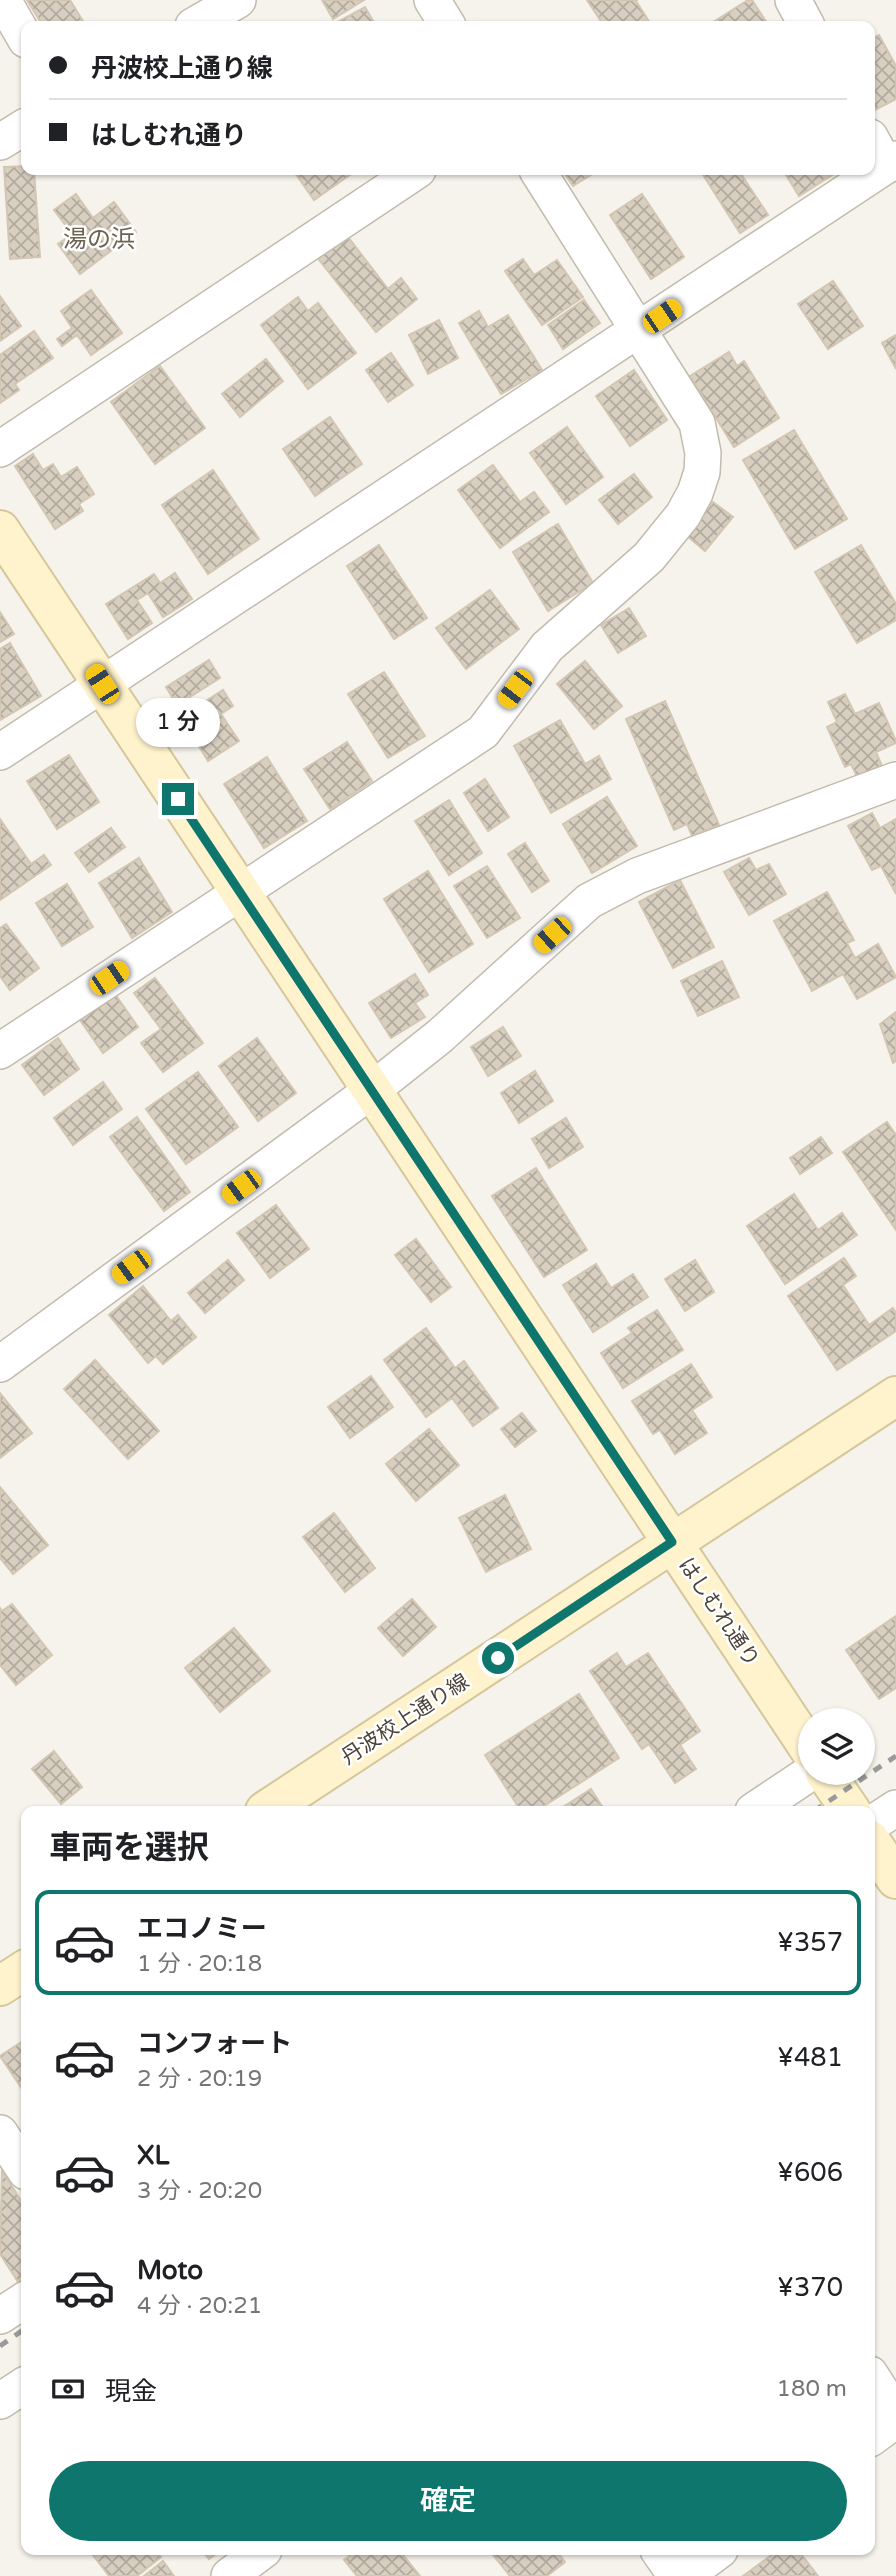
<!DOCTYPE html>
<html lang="ja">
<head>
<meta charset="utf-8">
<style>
  :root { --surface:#fff; --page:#f6f6f6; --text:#202124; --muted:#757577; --line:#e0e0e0; --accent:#0f766e }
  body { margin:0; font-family:"Varela Round","Noto Sans JP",sans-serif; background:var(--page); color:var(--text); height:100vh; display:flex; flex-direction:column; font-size:26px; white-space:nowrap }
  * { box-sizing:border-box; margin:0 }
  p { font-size:23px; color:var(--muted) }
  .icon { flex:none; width:38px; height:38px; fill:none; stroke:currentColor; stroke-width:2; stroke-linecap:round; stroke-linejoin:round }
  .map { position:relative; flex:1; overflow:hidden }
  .drawer { position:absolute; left:21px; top:1806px; width:854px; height:749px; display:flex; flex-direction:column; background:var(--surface); border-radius:14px; box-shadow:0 2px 5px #0004 }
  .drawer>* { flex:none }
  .guide { position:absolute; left:21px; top:21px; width:854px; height:154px; border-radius:14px; box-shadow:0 2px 5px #0004; display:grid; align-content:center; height:154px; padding:0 28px; background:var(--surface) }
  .controls { position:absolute; left:798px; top:1708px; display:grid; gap:14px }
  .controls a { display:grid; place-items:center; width:77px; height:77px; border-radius:50%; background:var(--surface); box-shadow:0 2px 5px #0004; font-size:35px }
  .end { position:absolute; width:32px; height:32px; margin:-16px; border:9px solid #0f766e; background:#fff; box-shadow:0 0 0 4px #fff }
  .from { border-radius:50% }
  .bubble { position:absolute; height:49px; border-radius:24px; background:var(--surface); box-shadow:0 2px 5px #0004; font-size:23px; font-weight:600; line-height:49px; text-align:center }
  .car { position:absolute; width:21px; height:42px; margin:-21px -10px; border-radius:9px; box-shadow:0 0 5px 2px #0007; background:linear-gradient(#f5c518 24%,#345 0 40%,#f5c518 0 76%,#345 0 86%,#f5c518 0) }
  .guide b { display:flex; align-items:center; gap:24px; height:66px; font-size:26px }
  .guide b+b { border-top:2px solid var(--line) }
  .guide i { width:18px; height:18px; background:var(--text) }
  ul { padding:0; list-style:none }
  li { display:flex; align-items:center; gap:21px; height:105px; margin:0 14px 10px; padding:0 14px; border:4px solid transparent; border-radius:14px }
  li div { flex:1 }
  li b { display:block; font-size:26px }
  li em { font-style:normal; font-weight:600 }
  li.active { border-color:var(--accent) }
  li>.icon { width:63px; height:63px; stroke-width:1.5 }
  h2 { padding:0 28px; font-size:32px; line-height:84px }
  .pay { display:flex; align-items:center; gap:18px; height:77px; padding:0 28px; font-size:26px }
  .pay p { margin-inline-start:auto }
  .cta { display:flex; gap:14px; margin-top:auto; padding:14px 28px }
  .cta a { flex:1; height:80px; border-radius:42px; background:var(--accent); color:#fff; font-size:28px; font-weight:600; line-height:80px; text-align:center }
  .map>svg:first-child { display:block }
  .building { fill:url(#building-cross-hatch); stroke:#d3c7b4; stroke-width:2 }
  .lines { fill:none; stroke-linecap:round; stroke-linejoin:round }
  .street-casing { stroke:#c2bbae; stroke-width:38 }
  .secondary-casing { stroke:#d6c79b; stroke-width:42 }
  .street { stroke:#fff; stroke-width:35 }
  .secondary { stroke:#fff3cd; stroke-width:38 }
  .rail { stroke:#9a9a9a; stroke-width:5; stroke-dasharray:9 9; stroke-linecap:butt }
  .route { stroke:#0f766e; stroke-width:9 }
  .labels { text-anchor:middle; stroke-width:5; stroke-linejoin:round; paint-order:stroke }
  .street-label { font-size:21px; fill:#4b4439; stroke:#fff }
  .quarter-label { font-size:24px; fill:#6e6250; stroke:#fff }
</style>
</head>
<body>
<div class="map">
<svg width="896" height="2576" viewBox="0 0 896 2576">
  <defs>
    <pattern id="building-cross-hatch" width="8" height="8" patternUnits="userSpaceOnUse" patternTransform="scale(1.75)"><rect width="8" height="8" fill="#d8cfc1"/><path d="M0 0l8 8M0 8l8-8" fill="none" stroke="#b1aa9e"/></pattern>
  </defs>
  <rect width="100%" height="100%" fill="#f6f3ec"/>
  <path class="building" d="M27,0H70L86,26H43Z
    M322,0H364L333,19Z
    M587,0H637L636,1L652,26H604Z
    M748,0H752L769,26H707Z
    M365,7L376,26H333L332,25Z
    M879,35L896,66V99L873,111L870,106V40Z
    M26,166V170H34L40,257L10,259L4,167Z
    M293,170H357L314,200Z
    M562,170H599L573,186Z
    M700,170H741L739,171L768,215L740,233Z
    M783,170H840L799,196Z
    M76,194L93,218L114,202L136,232L80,274L58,244L72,234L54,210Z
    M642,194L684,257L651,279L610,215Z
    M345,233L388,289L401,278L417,299L376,332L316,256Z
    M523,259L534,275L557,260L583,297L542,325L505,271Z
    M833,281L863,326L828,349L798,304Z
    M91,290L122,333L91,355L77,335L62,346L57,339L72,328L61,311Z
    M0,296L21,326L0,341Z
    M298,297L308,311L318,303L356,353L308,389L261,325Z
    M584,300L600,323L563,349L548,325Z
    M479,311L488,327L508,315L542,370L501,394L459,323Z
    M439,320L458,358L428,374L409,335Z
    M34,331L53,358L15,384L19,390L0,403V355Z
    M896,335V369L882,343Z
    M729,352L737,366L744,361L779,418L734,447L690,376Z
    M391,353L413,385L388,402L366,370Z
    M266,359L283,381L240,417L222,394Z
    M160,366L205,428L155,464L111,402Z
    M634,370L667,420L630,446L596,396Z
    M330,417L362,464L315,496L283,449Z
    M567,427L603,477L566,504L530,453Z
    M794,430L847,519L795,549L743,460Z
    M33,454L43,470L53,464L61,477L77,467L94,494L79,504L83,511L55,529L15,466Z
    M493,465L520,502L534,492L549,512L500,548L458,490Z
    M213,470L259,539L208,574L162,505Z
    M634,474L652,497L618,524L599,500Z
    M713,502L733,517L705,551L686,535Z
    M558,524L593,583L548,611L513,552Z
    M379,545L427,618L394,639L347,566Z
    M861,545L896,604V620L857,643L815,572Z
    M175,573L192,599L163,617L148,593L137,600L152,623L128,639L106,604L154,574L160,583Z
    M490,590L519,629L466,669L436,628Z
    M629,608L646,636L618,653L601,625Z
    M0,612L14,634L0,642Z
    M10,643L41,696L0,720V649Z
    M209,660L220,678L177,705L166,687Z
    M585,661L622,706L594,729L557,684Z
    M384,672L425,736L388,758L348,694Z
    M223,690L233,706L221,714L239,741L208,761L181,717Z
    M845,694L855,714L879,703L896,741V743L876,752L882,766L857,777L851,764L845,767L827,727L837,722L828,702Z
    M665,701L719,825L692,836L687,824L674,830L626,719Z
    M560,720L585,764L599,756L611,779L551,813L514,746Z
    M347,742L372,781L330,809L304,769Z
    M69,755L99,802L57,829L27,781Z
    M267,757L307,821L264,848L224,784Z
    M485,779L509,817L488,831L464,793Z
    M607,797L637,846L592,873L563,824Z
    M449,800L482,853L449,875L415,821Z
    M872,813L880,828L896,819V894L881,866L872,870L848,826Z
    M0,819L31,864L44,855L51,865L0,900Z
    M111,828L125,847L89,872L75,853Z
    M525,843L549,881L532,892L508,854Z
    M139,858L172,912L132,938L99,883Z
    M749,858L756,870L769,864L786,894L749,915L724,872Z
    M487,866L520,918L487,938L454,886Z
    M428,871L473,944L429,972L384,899Z
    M680,880L714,947L673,968L639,902Z
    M67,884L93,927L62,946L36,903Z
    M827,892L854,940L847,943L855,958L878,944L896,977L857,999L843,974L812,991L774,921Z
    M6,924L39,968L10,990L0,976V928Z
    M722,961L739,997L698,1016L681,981Z
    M415,974L428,995L415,1003L425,1017L391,1038L369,1003Z
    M155,978L203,1043L163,1072L141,1043L161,1029L134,993Z
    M115,994L138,1027L103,1053L80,1020Z
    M896,1012V1061L893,1063L880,1024Z
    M503,1027L521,1056L488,1076L471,1047Z
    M58,1038L79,1069L44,1095L22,1065Z
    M257,1038L296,1093L258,1121L219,1066Z
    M535,1071L553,1101L519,1123L501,1093Z
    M198,1072L238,1127L186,1164L146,1109Z
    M103,1082L122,1109L73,1145L54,1118Z
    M137,1117L190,1192L164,1211L110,1137Z
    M566,1118L583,1147L549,1168L532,1139Z
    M887,1122L896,1135V1230L843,1152Z
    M821,1137L832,1153L800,1174L790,1158Z
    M536,1168L587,1250L544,1277L492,1196Z
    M794,1194L818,1230L842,1213L857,1235L785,1284L747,1226Z
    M276,1205L309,1249L270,1278L237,1233Z
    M416,1239L451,1287L431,1302L395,1255Z
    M844,1258L856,1276L843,1285L869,1325L893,1308L896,1313V1331L837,1370L788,1296Z
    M228,1260L244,1280L205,1313L188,1293Z
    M695,1260L714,1292L685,1311L665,1279Z
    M596,1264L611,1288L633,1274L648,1297L593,1332L563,1285Z
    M143,1286L171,1321L178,1315L196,1337L163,1364L156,1356L148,1363L109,1315Z
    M657,1310L683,1350L623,1388L601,1353L632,1333L628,1328Z
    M426,1328L455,1368L464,1361L498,1408L473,1426L452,1398L426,1417L384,1360Z
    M95,1360L159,1431L128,1459L64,1389Z
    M691,1364L712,1397L692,1410L707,1433L675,1454L660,1430L653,1434L632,1401Z
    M371,1376L393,1407L350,1438L328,1407Z
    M0,1393L32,1433L0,1458Z
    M522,1413L536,1431L515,1447L501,1429Z
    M429,1429L459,1465L416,1501L386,1464Z
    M0,1487L48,1545L13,1574L0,1558Z
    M505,1495L531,1549L486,1572L459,1518Z
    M334,1513L375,1568L345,1592L303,1537Z
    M412,1599L436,1627L403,1656L378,1628Z
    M12,1604L52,1655L16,1685L0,1665V1608L2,1611Z
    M896,1616V1688L879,1699L846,1650Z
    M234,1628L270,1671L220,1712L185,1668Z
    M617,1653L626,1667L648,1653L700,1731L680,1745L696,1769L675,1783L649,1744L642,1749L590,1671Z
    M579,1694L619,1758L536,1811H521L485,1755Z
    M54,1751L82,1787L61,1804L32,1769Z
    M591,1789L605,1811H557Z
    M26,2039V2095L0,2056Z
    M2,2170L26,2209V2277L18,2282L0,2254Z
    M89,2550H155L161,2557L137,2576H109Z
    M202,2550H221L209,2559Z
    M357,2550H399L420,2576H357L344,2560Z
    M492,2550H556L565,2562L547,2576H510L490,2551Z
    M778,2550H798L818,2576H743Z
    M163,2561L174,2576H144Z"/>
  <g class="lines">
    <g class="street-casing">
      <path id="street" d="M3,0L26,40
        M432,0L448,26
        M793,0L807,26
        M193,26L238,0
        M870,137L886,166
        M0,142L26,126
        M0,449L418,170
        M0,752L896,159
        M0,1051L483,732L547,647L649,557L683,515L695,493L702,472L703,453L697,423L537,170
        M0,1364L372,1090L440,1036L589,901L637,876L896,780
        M753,1811L810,1773
        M870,1825L896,1808
        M0,2133L26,2172
        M0,2316L26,2299
        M870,2374L896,2414
        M0,2401L26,2384
        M870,2439L896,2420
        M658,2550L676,2576
        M229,2576L264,2550
        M685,2576L720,2550"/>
    </g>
    <g class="secondary-casing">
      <path id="secondary" d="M0,530L810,1750
        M825,1773L851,1811
        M265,1811L896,1396
        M870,1840L896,1879
        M0,1986L26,1969"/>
    </g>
    <use href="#street" class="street"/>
    <use href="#secondary" class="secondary"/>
    <path class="rail" d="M814,1811L896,1756
      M0,2346L26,2328"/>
  </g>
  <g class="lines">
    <path class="route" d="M178,799L672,1542L498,1658"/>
  </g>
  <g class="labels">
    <g class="street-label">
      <text transform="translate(719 1612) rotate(56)" y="7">はしむれ通り</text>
      <text transform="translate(405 1719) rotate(-33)" y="7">丹波校上通り線</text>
    </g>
    <g class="quarter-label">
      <text x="99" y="247">湯の浜</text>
    </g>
  </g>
</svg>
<div class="controls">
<a><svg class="icon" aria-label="layers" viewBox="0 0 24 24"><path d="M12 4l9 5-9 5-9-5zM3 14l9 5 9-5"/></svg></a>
</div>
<i class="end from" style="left:498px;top:1658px"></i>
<i class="end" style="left:178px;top:799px"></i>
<div class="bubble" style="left:136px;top:698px;width:84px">1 分</div>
<i class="car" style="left:662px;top:316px;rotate:56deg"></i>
<i class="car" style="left:102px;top:684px;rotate:327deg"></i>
<i class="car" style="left:515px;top:689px;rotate:217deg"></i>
<i class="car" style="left:552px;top:935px;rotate:228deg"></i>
<i class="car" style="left:109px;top:978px;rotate:56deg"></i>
<i class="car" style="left:241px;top:1187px;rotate:234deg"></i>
<i class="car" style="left:131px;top:1267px;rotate:234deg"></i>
<div class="guide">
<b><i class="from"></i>丹波校上通り線</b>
<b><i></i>はしむれ通り</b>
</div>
<section class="drawer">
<h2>車両を選択</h2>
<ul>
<li class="active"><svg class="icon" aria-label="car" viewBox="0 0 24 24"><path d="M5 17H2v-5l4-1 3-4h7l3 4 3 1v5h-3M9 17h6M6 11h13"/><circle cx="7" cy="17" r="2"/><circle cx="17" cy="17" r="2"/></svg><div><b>エコノミー</b><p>1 分 · 20:18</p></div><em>¥357</em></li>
<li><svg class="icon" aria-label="car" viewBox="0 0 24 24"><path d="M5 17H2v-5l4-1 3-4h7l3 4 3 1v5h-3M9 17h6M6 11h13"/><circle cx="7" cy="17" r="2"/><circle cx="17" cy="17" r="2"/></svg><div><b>コンフォート</b><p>2 分 · 20:19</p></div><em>¥481</em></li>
<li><svg class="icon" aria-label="car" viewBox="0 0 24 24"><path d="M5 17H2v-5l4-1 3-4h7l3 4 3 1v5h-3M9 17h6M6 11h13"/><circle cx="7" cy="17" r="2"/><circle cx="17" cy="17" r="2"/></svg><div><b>XL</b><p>3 分 · 20:20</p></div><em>¥606</em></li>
<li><svg class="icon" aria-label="car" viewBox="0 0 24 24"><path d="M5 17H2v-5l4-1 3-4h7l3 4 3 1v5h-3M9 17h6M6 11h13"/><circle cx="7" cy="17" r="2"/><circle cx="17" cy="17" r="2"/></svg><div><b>Moto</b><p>4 分 · 20:21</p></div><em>¥370</em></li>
</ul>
<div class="pay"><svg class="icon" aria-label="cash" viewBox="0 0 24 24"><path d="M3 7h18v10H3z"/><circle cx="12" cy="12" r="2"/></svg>現金<p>180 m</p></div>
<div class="cta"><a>確定</a></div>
</section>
</div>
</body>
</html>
